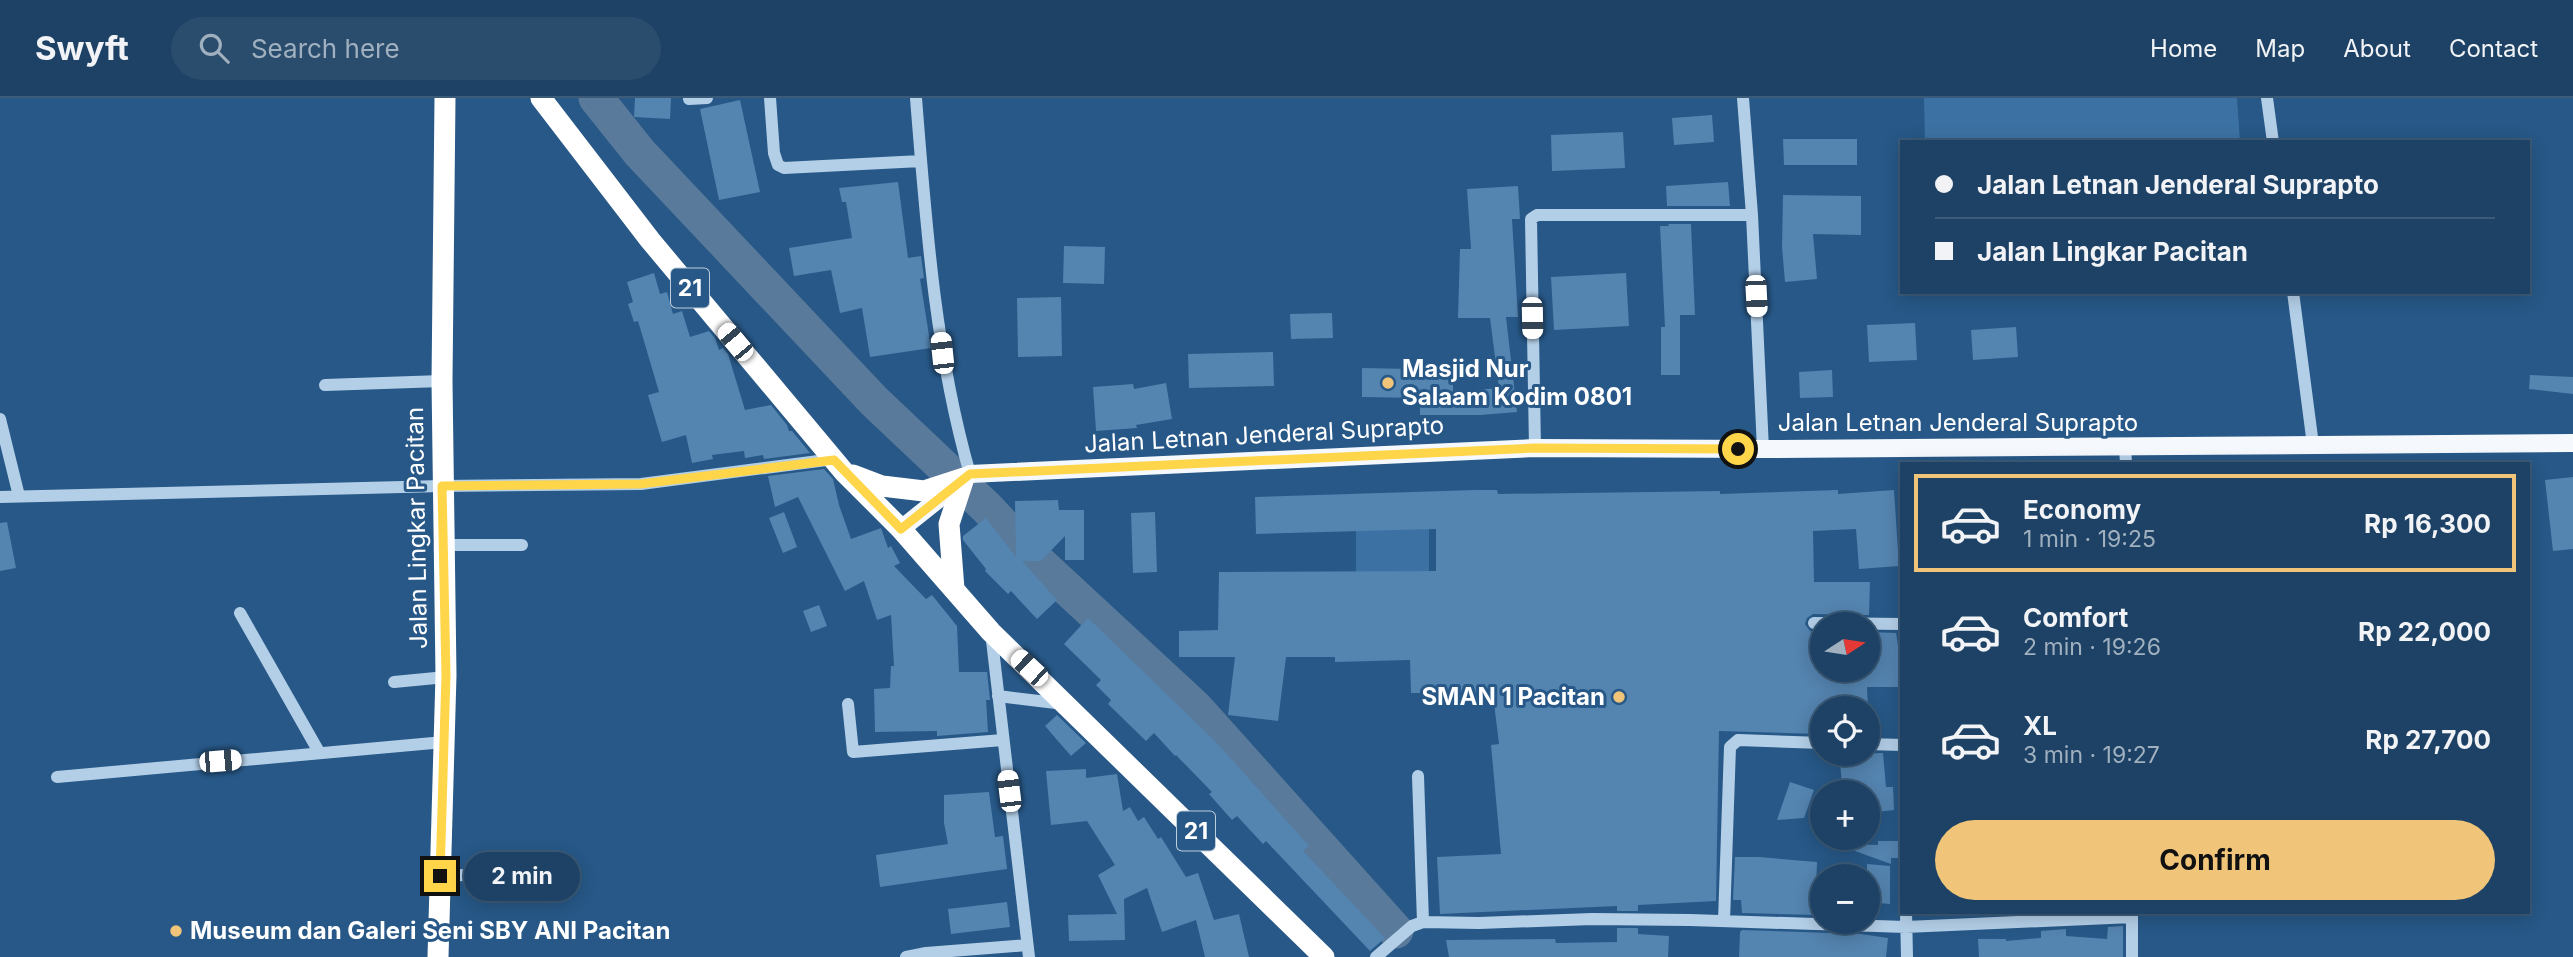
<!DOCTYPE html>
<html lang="en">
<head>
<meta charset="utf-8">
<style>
  :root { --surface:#1d4265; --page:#2a4d6e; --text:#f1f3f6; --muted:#a0b0bf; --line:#3b5b79; --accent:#f0c579 }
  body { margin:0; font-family:Inter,sans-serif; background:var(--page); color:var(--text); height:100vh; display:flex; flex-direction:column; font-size:26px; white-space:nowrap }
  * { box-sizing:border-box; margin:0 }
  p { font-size:23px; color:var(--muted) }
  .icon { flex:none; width:38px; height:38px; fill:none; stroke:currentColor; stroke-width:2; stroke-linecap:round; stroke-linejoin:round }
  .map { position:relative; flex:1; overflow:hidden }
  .drawer { position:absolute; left:1900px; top:364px; width:630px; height:452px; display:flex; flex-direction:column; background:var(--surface); border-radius:0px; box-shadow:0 4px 18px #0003,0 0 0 2px var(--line) }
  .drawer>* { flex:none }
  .top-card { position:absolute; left:1900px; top:42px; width:630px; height:154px; border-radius:0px; box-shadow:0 4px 18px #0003,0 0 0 2px var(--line); display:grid; align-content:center; height:154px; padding:0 35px; background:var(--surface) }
  .needle { width:46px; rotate:78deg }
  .buttons { position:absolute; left:1810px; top:514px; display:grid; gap:14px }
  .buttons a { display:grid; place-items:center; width:70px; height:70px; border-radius:50%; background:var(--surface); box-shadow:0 4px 18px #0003,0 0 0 2px var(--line); font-size:35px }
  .end { position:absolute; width:32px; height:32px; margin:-16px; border:9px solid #ffd54a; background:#111; box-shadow:0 0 0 4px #111 }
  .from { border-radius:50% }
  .bubble { position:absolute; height:49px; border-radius:24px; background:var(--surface); box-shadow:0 4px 18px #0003,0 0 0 2px var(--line); font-size:23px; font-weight:700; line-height:49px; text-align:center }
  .car { position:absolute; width:21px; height:42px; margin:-21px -10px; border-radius:9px; box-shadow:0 0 5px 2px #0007; background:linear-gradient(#fff 24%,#345 0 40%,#fff 0 76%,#345 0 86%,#fff 0) }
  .top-card b { display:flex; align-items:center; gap:24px; height:66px; font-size:26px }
  .top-card b+b { border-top:2px solid var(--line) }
  .top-card i { width:18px; height:18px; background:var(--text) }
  ul { padding:12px 0 0; list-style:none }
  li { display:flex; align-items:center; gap:21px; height:98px; margin:0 14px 10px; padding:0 21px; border:4px solid transparent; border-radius:0px }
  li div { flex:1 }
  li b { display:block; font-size:26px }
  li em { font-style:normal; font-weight:700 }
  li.selected { border-color:var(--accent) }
  li>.icon { width:63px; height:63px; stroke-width:1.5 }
  .action { display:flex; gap:14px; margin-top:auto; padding:14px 35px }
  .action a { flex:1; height:80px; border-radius:42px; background:var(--accent); color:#111; font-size:28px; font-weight:700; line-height:80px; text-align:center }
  header { display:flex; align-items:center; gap:42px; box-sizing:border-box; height:98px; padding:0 35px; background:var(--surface); border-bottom:2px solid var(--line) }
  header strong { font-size:33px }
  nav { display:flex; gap:38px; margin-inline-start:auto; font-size:24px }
  .search { width:490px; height:63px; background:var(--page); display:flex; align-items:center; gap:18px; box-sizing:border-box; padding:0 24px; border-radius:38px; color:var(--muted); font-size:26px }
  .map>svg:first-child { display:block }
  .green { fill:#3c72a3 }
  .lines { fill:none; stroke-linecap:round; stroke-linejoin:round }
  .river { stroke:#597a9a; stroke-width:35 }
  .building { fill:#5484b0 }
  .minor { stroke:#b3cfe8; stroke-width:12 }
  .major { stroke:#f5f9fe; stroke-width:18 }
  .highway { stroke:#fff; stroke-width:21 }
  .route { stroke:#ffd54a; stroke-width:9 }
  .poi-dot { fill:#f0c579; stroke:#275887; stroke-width:2.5 }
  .labels { text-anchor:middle; stroke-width:6; stroke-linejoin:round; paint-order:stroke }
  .shield { fill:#275887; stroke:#becddb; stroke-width:2 }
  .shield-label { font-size:23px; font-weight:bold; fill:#fff }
  .poi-label { font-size:24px; font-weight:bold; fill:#fff; stroke:#275887; text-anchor:start }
  .street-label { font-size:24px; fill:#fff; stroke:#275887 }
</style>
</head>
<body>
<header>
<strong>Swyft</strong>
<div class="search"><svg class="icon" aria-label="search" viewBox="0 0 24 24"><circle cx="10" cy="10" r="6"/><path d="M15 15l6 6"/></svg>Search here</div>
<nav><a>Home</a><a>Map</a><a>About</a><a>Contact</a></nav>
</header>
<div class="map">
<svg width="2573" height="859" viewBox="0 0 2573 859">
  <rect width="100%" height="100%" fill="#275887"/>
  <path class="green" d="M1924,0H2237L2240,44H1925Z
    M1429,431V473L1356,474V432Z"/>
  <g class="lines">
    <path class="river" d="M596,0L640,55L874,303L987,410L1032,458L1195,609L1396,833"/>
  </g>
  <path class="building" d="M635,0H671L670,21L634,19Z
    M740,2L760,94L719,102L700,11Z
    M1712,17L1714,44L1674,47L1672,20Z
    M1623,34L1625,70L1552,73L1551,37Z
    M1783,41H1857V67H1784Z
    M898,84L908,160L921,158L924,180L920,181L931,250L870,259L862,210L840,215L831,172L794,178L789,150L852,140L846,104H842L839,90Z
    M1728,84L1730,108H1667L1666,88Z
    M1518,88L1520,121H1512L1518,219H1506L1517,314L1481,317H1420V300L1362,299V270L1411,271L1410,277H1453V294L1499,290L1490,220H1458L1460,151H1471L1467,91Z
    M1783,97L1861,98V137L1813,136L1817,181L1785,184L1782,149Z
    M1668,126H1691L1695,217H1680V277H1661V229H1665L1660,128H1669Z
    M1064,148L1105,149L1104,186L1063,185Z
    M654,175L660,196L667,194L673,216L682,213L690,239L709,233L715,240L719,252L723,250L728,256L745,312L771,307L787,327L789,333H792L810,355L764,361L763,357L745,360L744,353L712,357L713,361L692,365L686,337L662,344L648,297L659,294L638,223L634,224L628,206L633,204L627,184Z
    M1626,175L1629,228L1554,232L1551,179Z
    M1061,199L1062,258L1018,259L1017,200Z
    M1332,215L1333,240L1291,241L1290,216Z
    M1915,225L1917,262L1869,264L1867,227Z
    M2016,229L2018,259L1973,262L1971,232Z
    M1273,254L1274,288L1189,290L1188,256Z
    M1832,272L1833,299L1800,300L1799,274Z
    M2530,277L2573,279V296L2529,291Z
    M1166,285L1172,321L1136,327L1137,330L1096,333L1093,289L1133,286L1134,291Z
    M824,371L833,381L839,407L851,441L881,430L888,450L891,448L900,465L894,468L926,501L932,497L957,528L959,574H987L990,602H986L988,634L937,638V633L875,634L874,591L890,590L891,568H894L891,517L877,522L864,483L845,493L798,399L775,409L768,378Z
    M2573,379V451L2553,453L2545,382Z
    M1475,392H1497L1498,396L1720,393V396L1838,392V396L1894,392L1899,468L1859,471L1856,431L1813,433L1814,484H1870L1869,517L1813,516L1807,520L1805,526L1810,533L1822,534V572H1867V565H1874L1869,534L1896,535L1900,560H1898V589H1867L1868,611H1819V636L1719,633L1716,803L1638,807V813H1617V808L1440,816L1437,759L1501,756L1491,647L1499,646L1494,605H1480V595H1411L1410,562L1335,564V559H1286L1278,623L1228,617L1235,559H1179V533L1218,532L1219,474L1436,473V431L1256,436L1255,399Z
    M1058,402L1059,412H1084V462H1065V438L1041,463H1022L1057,502L1037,521L1011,493L1008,496L985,473L986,471L963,442V438L986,420L1016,459L1015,403Z
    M784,414L797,449L783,455L769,420Z
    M1155,414L1157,474L1133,475L1131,415Z
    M7,424L16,470L0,473V425Z
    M819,507L827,528L811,534L803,513Z
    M1088,520L1217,645L1309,748L1303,753L1385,840L1370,853L1266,743L1263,746L1237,718L1232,722L1209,696L1212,694L1176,657L1175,658L1154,635L1146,643L1108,606L1111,602L1096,587L1101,582L1064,546Z
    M1057,617L1086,645L1071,658L1045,628Z
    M1883,655L1886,689H1893L1894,712L1867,715V695H1843L1839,656Z
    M1086,671V680L1117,676L1123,713L1130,709L1138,723L1144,719L1158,741L1161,739L1186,779L1198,775L1214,822L1239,816L1249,859H1205L1196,822L1162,834L1147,790L1124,801L1125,842L1069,843L1068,817L1117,816L1098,777L1115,767L1087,723L1051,727L1046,673Z
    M1790,684L1814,692L1804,720L1777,722Z
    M989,694L995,739L1003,738L1007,771L880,789L876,757L948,746L944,725V697Z
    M1878,743H1898V760H1891V766L1844,749V746L1878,747Z
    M1735,759H1759L1817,764L1815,817L1742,815L1741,802H1733Z
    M1867,766L1890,768V806L1868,804L1869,783L1867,782Z
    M1007,804L1010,829L951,836L948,811Z
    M2123,828V859H1979L1978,841H2006V843L2041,840V833L2066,831V838L2107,841L2108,829Z
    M1617,830H1638V836L1669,838L1668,859H1449L1446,842L1555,841L1556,845L1617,844Z
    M1742,832L1861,836L1888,840L1886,859H1739L1740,834Z"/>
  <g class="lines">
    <path class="minor" d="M770,0L774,55L778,67L784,70L921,63
      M916,0C926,126 935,254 970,376
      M1743,0L1752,117L1763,351
      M2267,0L2273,44
      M689,1L707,0
      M2293,194L2313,347
      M325,287L442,283
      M0,321L19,398
      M2125,348L2126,366
      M1535,350L1531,121L1537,117H1752
      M0,399L442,388L641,386L834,361
      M443,447H522
      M240,515L319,654
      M1814,525L1902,526
      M991,534L1029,859
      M394,584L446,579
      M998,598L1064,606
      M848,606L853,654L1003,642
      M1867,646L1902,647
      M1418,678L1423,824
      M57,679L444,644
      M440,778L539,774
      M1906,814L1907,859
      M1724,823L1730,649L1738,642L1822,645
      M906,859L926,855L1027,847
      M1376,859L1412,828L1423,824L1479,825L1592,821L1690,822L1906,829L2132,819
      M2132,859V814"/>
    <path class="major" d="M901,431L970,376L1535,350L1769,351L2573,345"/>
    <path class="highway" d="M541,0L650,142L844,374L901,431L991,534L1324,859
      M853,377L882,388L924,393L964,380
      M954,491L949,426L964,380
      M438,859L446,577L442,283L445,0"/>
  </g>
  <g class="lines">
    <path class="route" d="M440,778L446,577L442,388L640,386L834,362L901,431L970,376L1535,350L1738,351"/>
  </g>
  <g class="poi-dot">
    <circle cx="1388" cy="285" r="7"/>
    <circle cx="1619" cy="599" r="7"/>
    <circle cx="176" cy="833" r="7"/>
  </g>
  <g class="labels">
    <g class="shield">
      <rect x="671" y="170.5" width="38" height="39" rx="5"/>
      <rect x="1177" y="713.5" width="38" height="39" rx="5"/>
    </g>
    <g class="shield-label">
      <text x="690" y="198">21</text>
      <text x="1196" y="741">21</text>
    </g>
    <g class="poi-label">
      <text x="1402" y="279">Masjid Nur<tspan x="1402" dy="28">Salaam Kodim 0801</tspan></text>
      <text x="1605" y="607" text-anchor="end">SMAN 1 Pacitan</text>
      <text x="190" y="841">Museum dan Galeri Seni SBY ANI Pacitan</text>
    </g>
    <g class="street-label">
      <text x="1958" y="333">Jalan Letnan Jenderal Suprapto</text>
      <text transform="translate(1264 337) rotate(-3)" y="8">Jalan Letnan Jenderal Suprapto</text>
      <text transform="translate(417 430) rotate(-91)" y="8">Jalan Lingkar Pacitan</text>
    </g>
  </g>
</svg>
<div class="buttons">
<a><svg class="needle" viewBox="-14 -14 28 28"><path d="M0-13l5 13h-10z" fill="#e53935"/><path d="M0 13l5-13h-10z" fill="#a0b0bf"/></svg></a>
<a><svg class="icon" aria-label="locate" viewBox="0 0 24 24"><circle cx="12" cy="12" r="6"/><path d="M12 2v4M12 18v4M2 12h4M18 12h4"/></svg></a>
<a>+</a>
<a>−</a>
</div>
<i class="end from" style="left:1738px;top:351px"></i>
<i class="end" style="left:440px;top:778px"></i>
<div class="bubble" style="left:464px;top:754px;width:116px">2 min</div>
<i class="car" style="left:1756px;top:198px;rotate:177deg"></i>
<i class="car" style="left:1532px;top:220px;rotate:179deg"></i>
<i class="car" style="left:735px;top:244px;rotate:320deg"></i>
<i class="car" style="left:942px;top:255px;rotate:354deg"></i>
<i class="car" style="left:1029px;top:570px;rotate:313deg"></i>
<i class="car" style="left:220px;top:663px;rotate:85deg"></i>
<i class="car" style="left:1009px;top:693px;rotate:353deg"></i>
<div class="top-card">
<b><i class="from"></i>Jalan Letnan Jenderal Suprapto</b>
<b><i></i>Jalan Lingkar Pacitan</b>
</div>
<section class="drawer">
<ul>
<li class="selected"><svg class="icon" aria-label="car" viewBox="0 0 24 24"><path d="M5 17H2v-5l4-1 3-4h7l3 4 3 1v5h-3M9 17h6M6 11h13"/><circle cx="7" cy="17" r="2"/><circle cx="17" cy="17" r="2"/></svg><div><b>Economy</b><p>1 min · 19:25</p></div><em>Rp 16,300</em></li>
<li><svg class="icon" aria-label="car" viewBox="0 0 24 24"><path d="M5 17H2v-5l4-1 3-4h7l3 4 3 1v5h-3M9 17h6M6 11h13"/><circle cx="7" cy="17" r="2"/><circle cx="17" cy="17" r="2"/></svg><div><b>Comfort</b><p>2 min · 19:26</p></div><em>Rp 22,000</em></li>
<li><svg class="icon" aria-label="car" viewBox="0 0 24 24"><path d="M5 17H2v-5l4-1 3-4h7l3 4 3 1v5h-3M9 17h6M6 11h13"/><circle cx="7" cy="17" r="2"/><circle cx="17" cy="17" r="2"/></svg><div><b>XL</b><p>3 min · 19:27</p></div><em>Rp 27,700</em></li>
</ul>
<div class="action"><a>Confirm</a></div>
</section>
</div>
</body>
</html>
